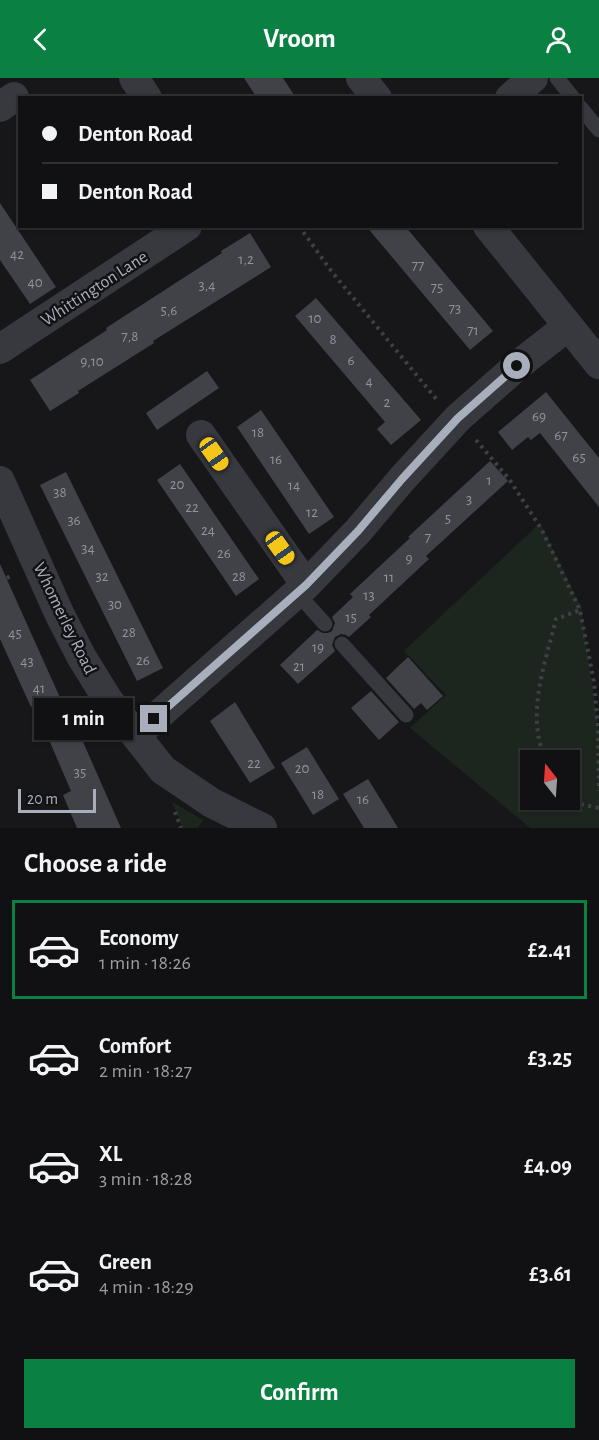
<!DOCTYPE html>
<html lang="en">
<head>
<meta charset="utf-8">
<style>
  :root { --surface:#111114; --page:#1a1a1d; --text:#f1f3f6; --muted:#9c9da0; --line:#303134; --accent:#0b8043 }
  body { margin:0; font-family:"Alegreya Sans",sans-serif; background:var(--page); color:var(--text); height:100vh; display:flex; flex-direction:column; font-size:22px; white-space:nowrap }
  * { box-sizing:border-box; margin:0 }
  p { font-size:20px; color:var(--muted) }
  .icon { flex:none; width:33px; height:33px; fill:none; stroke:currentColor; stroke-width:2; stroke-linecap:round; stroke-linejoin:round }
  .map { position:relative; height:750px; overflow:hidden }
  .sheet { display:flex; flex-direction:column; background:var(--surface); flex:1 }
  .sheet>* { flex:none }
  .top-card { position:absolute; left:18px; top:18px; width:564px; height:132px; border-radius:0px; box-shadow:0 2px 4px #0004,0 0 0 2px var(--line); display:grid; align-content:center; height:132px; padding:0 24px; background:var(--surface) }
  .needle { width:39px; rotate:343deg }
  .buttons { position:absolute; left:520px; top:672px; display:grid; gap:12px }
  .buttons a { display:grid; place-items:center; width:60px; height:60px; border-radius:0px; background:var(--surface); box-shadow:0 2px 4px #0004,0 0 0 2px var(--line); font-size:30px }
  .scale { position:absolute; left:18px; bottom:15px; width:78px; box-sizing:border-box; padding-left:6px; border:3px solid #a8aebb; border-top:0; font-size:16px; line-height:21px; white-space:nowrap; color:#a8aebb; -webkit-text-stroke:4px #121215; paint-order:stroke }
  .end { position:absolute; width:27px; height:27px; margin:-14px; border:8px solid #a8aebb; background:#111; box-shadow:0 0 0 3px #111 }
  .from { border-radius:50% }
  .bubble { position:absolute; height:42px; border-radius:0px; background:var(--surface); box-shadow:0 2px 4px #0004,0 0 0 2px var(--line); font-size:20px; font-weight:700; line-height:42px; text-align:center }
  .car { position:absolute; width:18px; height:36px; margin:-18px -9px; border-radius:8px; box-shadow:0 0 4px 2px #0007; background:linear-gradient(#f5c518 24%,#345 0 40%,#f5c518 0 76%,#345 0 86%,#f5c518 0) }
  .top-card b { display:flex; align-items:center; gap:21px; height:57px; font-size:22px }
  .top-card b+b { border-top:2px solid var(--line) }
  .top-card i { width:15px; height:15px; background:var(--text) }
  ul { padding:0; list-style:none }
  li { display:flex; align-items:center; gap:18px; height:99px; margin:0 12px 9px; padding:0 12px; border:3px solid transparent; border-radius:0px }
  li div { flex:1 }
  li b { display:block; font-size:22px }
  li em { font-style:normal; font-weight:700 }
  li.selected { border-color:var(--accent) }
  li>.icon { width:54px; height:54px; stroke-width:1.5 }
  h2 { padding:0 24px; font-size:27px; line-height:72px }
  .cta { display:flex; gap:12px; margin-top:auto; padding:12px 24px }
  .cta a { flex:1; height:69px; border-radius:0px; background:var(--accent); color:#fff; font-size:24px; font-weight:700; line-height:69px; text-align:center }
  header { display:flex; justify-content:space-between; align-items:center; height:78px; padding:0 24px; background:var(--accent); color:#fff; font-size:27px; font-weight:700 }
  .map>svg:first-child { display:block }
  .green { fill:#1d261e; fill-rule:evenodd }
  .building { fill:#414247 }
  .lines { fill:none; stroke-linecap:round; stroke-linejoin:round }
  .path { stroke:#3e4046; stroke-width:4; stroke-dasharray:3 4.5; stroke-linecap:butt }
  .lane { stroke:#38393f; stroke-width:15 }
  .street { stroke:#38393f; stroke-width:30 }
  .route { stroke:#a8aebb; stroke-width:8 }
  .labels { text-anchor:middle; stroke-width:5; stroke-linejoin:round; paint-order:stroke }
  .number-label { font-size:15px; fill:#8e939e }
  .street-label { font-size:18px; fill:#a8aebb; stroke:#121215 }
</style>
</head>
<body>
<header><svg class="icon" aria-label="back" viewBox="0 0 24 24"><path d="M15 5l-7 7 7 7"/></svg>Vroom<svg class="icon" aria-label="person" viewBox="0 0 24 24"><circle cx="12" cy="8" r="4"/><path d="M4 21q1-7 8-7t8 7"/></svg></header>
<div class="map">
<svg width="599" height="750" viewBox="0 0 599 750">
  <rect width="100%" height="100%" fill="#17171a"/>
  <path class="green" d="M540,445L581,529L599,655V750H530L410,650L446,617L404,573ZM570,682V722H531V682Z
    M172,724L203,742L198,750H183Z"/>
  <path class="building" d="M244,0H283L296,20H257Z
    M0,125L56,209L30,226L0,182Z
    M366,148H405L493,253L470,272Z
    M250,155L271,189L153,263L154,265L78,313L79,315L50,333L30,302L107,252L106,250L222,175L221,173Z
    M316,220L421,342L391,367L377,351L385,344L295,238Z
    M207,293L219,310L157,352L146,335Z
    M546,314L599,380V429L540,355L531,362L528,359L512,372L498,354Z
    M261,332L334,439L309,456L237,349Z
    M490,383L508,403L426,478L429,481L369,537L371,539L349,559L346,557L341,556L335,559L332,567L335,573L298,606L280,587L317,552L323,555H328L332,553L335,545L332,539L353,519L350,516L410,460L408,459Z
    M180,386L259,501L236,518L157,402Z
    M66,394L163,590L137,603L40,407Z
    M0,486L62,624L65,623L121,750H77L63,717L71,713L34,627L31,629L0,561Z
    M408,579L443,618L427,632L421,625L414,631L386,600Z
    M371,613L399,644L379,662L351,630Z
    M235,624L275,690L250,705L210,643Z
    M307,669L339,721L313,737L281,685Z
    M368,701L389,735L398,750H364L343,716Z"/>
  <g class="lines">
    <path class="path" d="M299,148L332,194L437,322
      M476,362L509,401L542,452L580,532L594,604L598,648L599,713
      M0,503L13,497
      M546,682C525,638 545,586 556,541L580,532
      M570,716L580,726L599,730
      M175,734L181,750"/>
    <path class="lane" d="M557,0L573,20
      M580,29L599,52
      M297,515L325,546
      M342,566L406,637"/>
    <path class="street" d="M134,0L147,20
      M361,0L377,20
      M510,20L533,0
      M0,29L14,19
      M488,148L599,286
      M0,271L187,148
      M201,357L306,507
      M0,403L59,535L81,578L108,622L163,692L212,725L262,750
      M136,657L306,507L358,453L402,401L458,340L517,288L568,248"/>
  </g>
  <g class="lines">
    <path class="route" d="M154,641L306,507L358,453L402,401L458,340L517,288"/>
  </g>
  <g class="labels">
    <g class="number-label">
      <text x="17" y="181">42</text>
      <text x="246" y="186">1,2</text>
      <text x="418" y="192">77</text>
      <text x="35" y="209">40</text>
      <text x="207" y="212">3,4</text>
      <text x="437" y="214">75</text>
      <text x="455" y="235">73</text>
      <text x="169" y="237">5,6</text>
      <text x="315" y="245">10</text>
      <text x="473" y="257">71</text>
      <text x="130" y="263">7,8</text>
      <text x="333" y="266">8</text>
      <text x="351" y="287">6</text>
      <text x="92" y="288">9,10</text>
      <text x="369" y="308">4</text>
      <text x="387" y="329">2</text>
      <text x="539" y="343">69</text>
      <text x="258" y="359">18</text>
      <text x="561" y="362">67</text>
      <text x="579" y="384">65</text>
      <text x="276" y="386">16</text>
      <text x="489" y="407">1</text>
      <text x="177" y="411">20</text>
      <text x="294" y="412">14</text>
      <text x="60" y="419">38</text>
      <text x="469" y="426">3</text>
      <text x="192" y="434">22</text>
      <text x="312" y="439">12</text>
      <text x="448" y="445">5</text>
      <text x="74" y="447">36</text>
      <text x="208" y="457">24</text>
      <text x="428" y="464">7</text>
      <text x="88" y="475">34</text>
      <text x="224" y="480">26</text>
      <text x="409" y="485">9</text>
      <text x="102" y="503">32</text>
      <text x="239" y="503">28</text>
      <text x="389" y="504">11</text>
      <text x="369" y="522">13</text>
      <text x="115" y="531">30</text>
      <text x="351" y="544">15</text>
      <text x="129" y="559">28</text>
      <text x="15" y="560">45</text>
      <text x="318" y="574">19</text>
      <text x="143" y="587">26</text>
      <text x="27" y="588">43</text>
      <text x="299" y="593">21</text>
      <text x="39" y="615">41</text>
      <text x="254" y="690">22</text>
      <text x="302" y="695">20</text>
      <text x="80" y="699">35</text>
      <text x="318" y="721">18</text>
      <text x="363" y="726">16</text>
    </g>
    <g class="street-label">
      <text transform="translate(94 210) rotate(-33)" y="6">Whittington Lane</text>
      <text transform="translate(65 540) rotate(64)" y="6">Whomerley Road</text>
    </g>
  </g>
</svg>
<div class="buttons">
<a><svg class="needle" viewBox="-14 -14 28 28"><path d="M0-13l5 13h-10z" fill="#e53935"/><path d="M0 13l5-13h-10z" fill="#9c9da0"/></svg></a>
</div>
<div class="scale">20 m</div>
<i class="end from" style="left:517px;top:288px"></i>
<i class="end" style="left:154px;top:641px"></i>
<div class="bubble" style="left:34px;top:620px;width:99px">1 min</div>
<i class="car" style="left:214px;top:376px;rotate:145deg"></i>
<i class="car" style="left:280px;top:470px;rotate:145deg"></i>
<div class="top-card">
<b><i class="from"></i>Denton Road</b>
<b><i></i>Denton Road</b>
</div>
</div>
<section class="sheet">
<h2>Choose a ride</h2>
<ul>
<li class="selected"><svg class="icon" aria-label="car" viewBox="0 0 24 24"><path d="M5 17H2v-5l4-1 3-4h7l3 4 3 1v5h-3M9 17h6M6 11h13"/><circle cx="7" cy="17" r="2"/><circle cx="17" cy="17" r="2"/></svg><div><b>Economy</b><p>1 min · 18:26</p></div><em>£2.41</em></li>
<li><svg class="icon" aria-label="car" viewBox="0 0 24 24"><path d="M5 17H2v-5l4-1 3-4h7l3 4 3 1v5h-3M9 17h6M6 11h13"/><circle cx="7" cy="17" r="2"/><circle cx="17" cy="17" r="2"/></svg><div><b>Comfort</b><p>2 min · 18:27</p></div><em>£3.25</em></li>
<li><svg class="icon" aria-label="car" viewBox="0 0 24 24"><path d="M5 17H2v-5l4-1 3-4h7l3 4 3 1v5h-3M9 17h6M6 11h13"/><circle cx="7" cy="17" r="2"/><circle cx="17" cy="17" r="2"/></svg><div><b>XL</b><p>3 min · 18:28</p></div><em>£4.09</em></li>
<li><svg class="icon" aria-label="car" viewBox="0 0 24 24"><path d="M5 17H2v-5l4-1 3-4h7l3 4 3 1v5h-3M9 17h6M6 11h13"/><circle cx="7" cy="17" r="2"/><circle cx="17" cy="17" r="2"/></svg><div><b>Green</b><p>4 min · 18:29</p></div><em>£3.61</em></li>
</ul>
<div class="cta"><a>Confirm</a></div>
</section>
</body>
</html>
